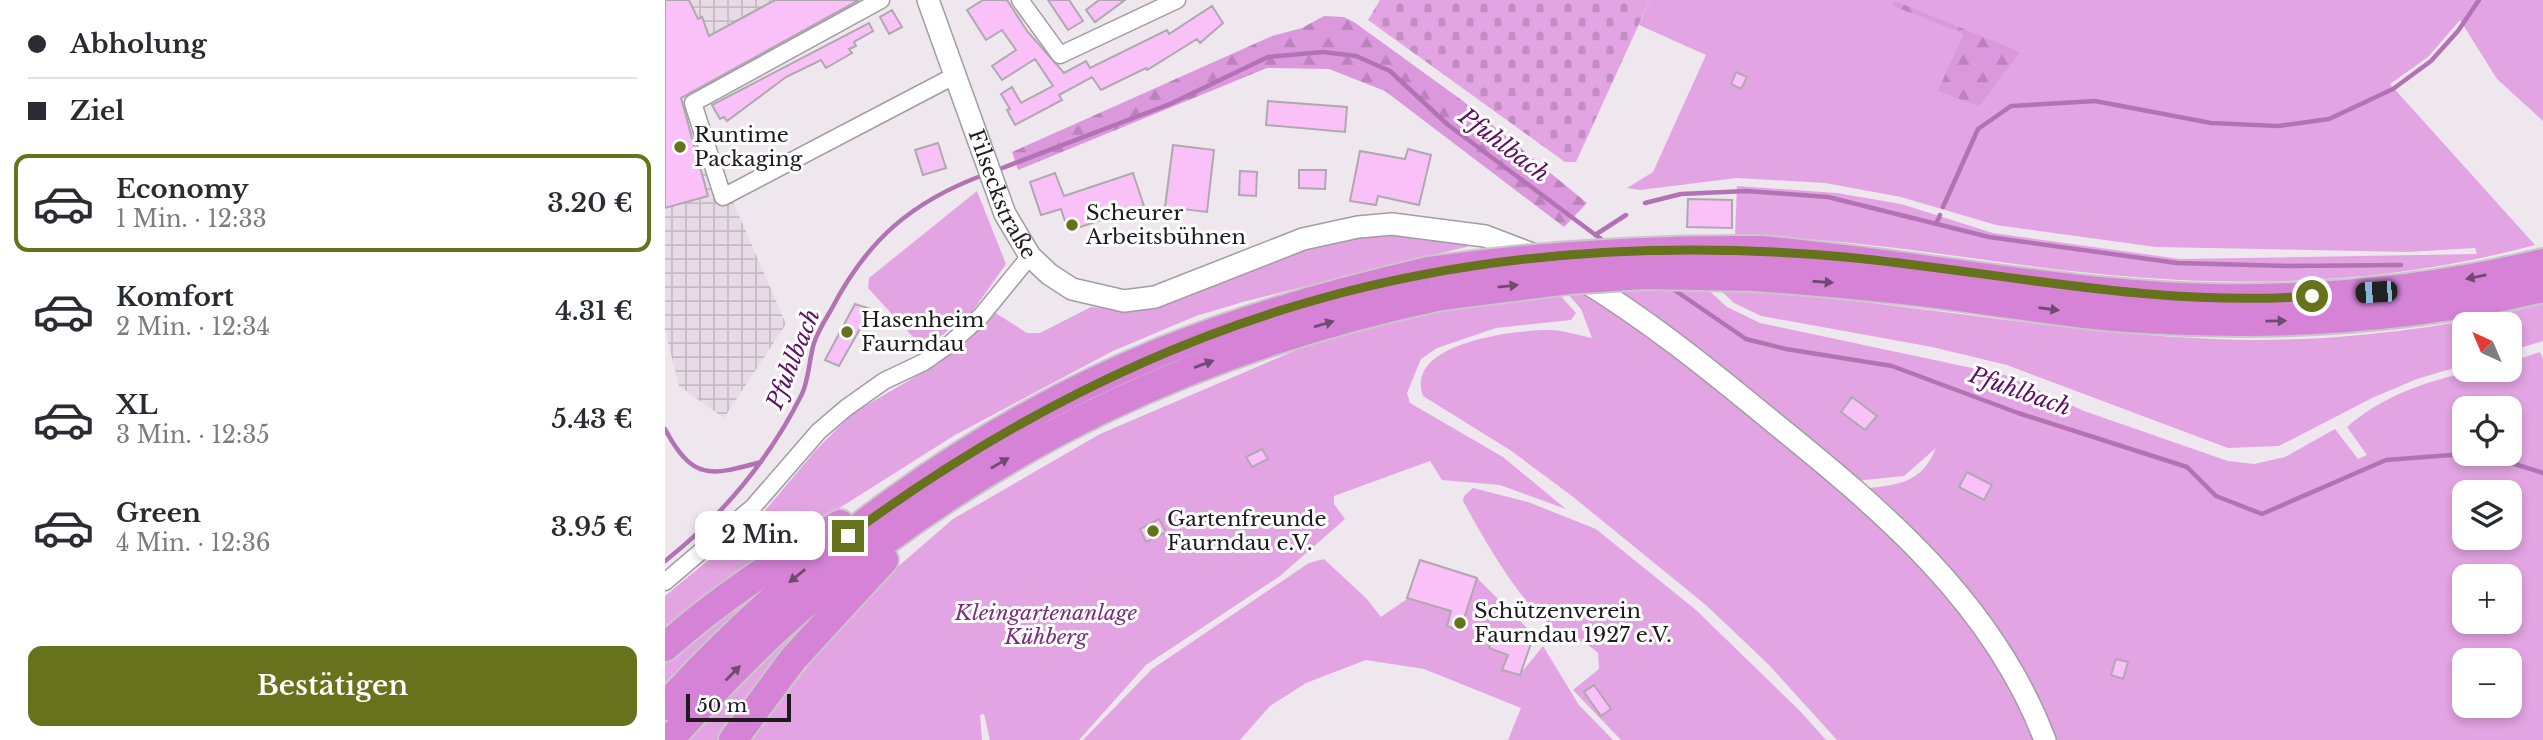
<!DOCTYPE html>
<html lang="de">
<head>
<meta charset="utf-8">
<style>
  :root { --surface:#fff; --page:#f7f7f7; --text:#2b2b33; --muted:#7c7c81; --line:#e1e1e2; --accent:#67721c }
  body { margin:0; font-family:"Libre Baskerville",serif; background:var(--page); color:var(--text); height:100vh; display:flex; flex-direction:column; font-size:26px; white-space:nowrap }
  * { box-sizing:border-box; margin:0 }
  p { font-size:23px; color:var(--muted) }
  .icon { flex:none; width:38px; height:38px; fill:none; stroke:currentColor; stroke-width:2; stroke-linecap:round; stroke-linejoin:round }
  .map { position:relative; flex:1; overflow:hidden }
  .sheet { display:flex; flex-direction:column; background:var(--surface); width:665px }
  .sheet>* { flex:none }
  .hud { display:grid; align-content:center; height:154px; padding:0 28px; background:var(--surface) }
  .needle { width:46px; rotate:316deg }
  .fabs { position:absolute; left:1787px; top:312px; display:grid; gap:14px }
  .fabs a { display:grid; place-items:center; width:70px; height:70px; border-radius:14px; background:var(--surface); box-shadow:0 4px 10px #0003; font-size:35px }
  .scale { position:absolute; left:21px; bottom:18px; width:105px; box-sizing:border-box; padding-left:7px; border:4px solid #1d1b1d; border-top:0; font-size:19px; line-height:24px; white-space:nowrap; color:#1d1b1d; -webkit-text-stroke:5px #fff; paint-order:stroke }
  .end { position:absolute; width:32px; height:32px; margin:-16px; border:9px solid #67721c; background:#fff; box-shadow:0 0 0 4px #fff }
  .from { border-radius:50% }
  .bubble { position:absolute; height:49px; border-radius:14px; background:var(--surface); box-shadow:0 4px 10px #0003; font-size:23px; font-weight:600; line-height:49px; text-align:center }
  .car { position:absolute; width:21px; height:42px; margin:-21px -10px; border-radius:9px; box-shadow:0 0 5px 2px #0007; background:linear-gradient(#222 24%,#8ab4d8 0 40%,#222 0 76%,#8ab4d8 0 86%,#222 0) }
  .hud b { display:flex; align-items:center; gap:24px; height:66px; font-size:26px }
  .hud b+b { border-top:2px solid var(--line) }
  .hud i { width:18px; height:18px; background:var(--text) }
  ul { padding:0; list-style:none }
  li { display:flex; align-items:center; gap:21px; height:98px; margin:0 14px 10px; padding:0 14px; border:4px solid transparent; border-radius:14px }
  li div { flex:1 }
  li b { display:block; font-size:26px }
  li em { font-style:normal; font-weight:600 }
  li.selected { border-color:var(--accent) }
  li>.icon { width:63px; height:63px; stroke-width:1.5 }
  .primary-button { display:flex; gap:14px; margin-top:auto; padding:14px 28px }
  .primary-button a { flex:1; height:80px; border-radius:14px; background:var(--accent); color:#fff; font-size:28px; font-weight:600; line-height:80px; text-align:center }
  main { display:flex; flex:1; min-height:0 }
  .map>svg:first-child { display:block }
  .industrial { fill:url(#industrial-grid) }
  .green { fill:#e3a4e3; fill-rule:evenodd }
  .forest { fill:url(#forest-firs) }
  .cemetery { fill:url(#cemetery-stones) }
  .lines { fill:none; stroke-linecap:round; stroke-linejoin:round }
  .stream { stroke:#b372b4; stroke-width:4.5 }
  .building { fill:#f9c1f8; stroke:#afa9af; stroke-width:2 }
  .street-casing { stroke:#a29da2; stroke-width:19 }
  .secondary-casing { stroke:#a29da2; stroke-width:24 }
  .highway-casing { stroke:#c9c8c9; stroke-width:32 }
  .street { stroke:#fff; stroke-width:16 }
  .secondary { stroke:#fff; stroke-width:21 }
  .highway { stroke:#d683d7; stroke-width:28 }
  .highway-bridge-casing { stroke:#c9c8c9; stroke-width:32; stroke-linecap:butt }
  .highway-bridge { stroke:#d683d7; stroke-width:28 }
  .oneway { fill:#704a71 }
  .route { stroke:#67721c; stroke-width:9 }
  .poi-dot { fill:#67721c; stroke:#fff; stroke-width:2.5 }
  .labels { text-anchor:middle; stroke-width:6; stroke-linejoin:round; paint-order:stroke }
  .poi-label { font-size:21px; fill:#1d1b1d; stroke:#fff; text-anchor:start }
  .street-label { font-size:21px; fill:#1d1b1d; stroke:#fff }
  .park-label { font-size:21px; font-style:italic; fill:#7c2d7e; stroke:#fff }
  .water-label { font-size:23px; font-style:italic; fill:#610f64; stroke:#fff }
</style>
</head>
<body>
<main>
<section class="sheet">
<div class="hud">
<b><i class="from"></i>Abholung</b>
<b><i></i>Ziel</b>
</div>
<ul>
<li class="selected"><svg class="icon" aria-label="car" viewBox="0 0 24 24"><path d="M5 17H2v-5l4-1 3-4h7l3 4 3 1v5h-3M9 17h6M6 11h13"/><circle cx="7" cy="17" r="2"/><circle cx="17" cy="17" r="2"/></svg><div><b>Economy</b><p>1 Min. · 12:33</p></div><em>3.20 €</em></li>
<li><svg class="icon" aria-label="car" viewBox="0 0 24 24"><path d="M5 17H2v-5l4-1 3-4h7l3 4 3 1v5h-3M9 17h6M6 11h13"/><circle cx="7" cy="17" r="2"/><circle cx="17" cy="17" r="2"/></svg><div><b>Komfort</b><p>2 Min. · 12:34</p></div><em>4.31 €</em></li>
<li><svg class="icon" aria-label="car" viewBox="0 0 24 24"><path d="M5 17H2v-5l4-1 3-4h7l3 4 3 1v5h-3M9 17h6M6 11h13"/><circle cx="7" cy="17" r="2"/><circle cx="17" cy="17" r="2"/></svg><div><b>XL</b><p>3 Min. · 12:35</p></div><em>5.43 €</em></li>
<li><svg class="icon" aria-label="car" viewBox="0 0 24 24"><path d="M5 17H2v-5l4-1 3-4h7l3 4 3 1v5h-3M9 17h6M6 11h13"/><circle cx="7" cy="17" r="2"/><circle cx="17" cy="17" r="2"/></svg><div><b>Green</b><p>4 Min. · 12:36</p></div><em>3.95 €</em></li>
</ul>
<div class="primary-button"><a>Bestätigen</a></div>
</section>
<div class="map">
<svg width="1878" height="740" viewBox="0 0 1878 740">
  <defs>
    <pattern id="industrial-grid" width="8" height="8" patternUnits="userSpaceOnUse" patternTransform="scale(1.75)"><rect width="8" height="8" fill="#e7dbe6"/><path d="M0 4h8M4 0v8" fill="none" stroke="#c6bbc5"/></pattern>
    <pattern id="forest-firs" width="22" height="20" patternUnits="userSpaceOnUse" patternTransform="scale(1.75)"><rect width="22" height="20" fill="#dc98dc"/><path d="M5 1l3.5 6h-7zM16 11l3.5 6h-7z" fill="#bc82bc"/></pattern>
    <pattern id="cemetery-stones" width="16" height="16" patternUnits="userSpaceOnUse" patternTransform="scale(1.75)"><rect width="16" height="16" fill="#e3a4e3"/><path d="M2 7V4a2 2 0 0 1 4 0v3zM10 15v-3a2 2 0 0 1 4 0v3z" fill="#c28dc2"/></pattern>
  </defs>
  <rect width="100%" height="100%" fill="#eee8ee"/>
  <path class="industrial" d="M0,0H200L30,94L63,190L121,324L59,418L14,386L0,331Z"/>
  <path class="green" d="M985,0H1878V121L1832,79L1795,20L1763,57L1725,84L1870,245C1741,280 1604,288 1470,277C1336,267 1204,237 1070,236L1072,186L1172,193L1236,204L1328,233L1515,259L1812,254L1810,248L1743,252L1491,247L1331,225L1236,197L1160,183L1072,178L975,190L962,188L988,172L1041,55L974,25ZM1229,6L1355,52L1274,91L1298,34Z
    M312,191L341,264L307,312L259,349L203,288L204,278Z
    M724,234L764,236L805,246L578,302L531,316L448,351L290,435L97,557L0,632V596L93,519L151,450L188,413L274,363L329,312L362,333H375L426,307L460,310L637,247L686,235Z
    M1040,287L1062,307L1095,323L1340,375L1419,411L1563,461L1589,464L1620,457L1670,429L1693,459L1702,455L1682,427C1722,391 1791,369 1844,369L1845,362L1875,352L1878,359V740H1388C1372,698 1353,658 1327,620C1293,571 1242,531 1199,489C1234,484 1256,484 1271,448L1239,476L1190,481L945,290ZM1799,408H1844V453H1799ZM1799,492H1844V537H1799ZM1799,576H1844V621H1799ZM1799,660H1844V705H1799Z
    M1054,289C1219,298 1382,332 1548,339C1654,344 1775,330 1878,304V341L1845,351L1844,324H1799V365L1752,379L1707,398L1614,446L1563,448L1342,365L1267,347L1096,316L1069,303Z
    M924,292L992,341L1119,446L1180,488L1285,592L1338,671L1372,740H1172L1104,665L1042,606L907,496L845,450L758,396C739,343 849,330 884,330C898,330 913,335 927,338L916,309L902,293Z
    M894,294L911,313L906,320L831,328L772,348L756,359L742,393L745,403L838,457L901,509L835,485L777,480L765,461L669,496V504L680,519L615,576L481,665L414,740H325L319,714L315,715L317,740H86L193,601L288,519L435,434L655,340L739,317L845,298Z
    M808,488L863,502L931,529L1031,610L1135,711L1161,740H956L908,690L934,669L933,653C921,641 909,640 895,632C858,610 819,539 798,501L799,496Z
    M141,553L0,692V658Z
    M659,559L702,599L716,617L742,599L755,560L812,578L869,635L856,673L878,646L914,705L948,740H843L856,708L759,669L701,660L641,683L605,706L575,740H418L487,669L644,563Z
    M181,581L55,740H16Z"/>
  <path class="forest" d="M1230,1L1355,52L1314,106L1273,91L1298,34L1228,6Z
    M659,16L679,17L689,22L798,101L922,203L899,227L720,91L664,69L602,68L353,170L347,152L607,36L637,28Z"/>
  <path class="cemetery" d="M715,0H985L911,162H900L703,20Z"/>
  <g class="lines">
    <path class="stream" d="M332,170L505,104L603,57L658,52L691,56L725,71L782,124L940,242
      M980,203L1016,194L1081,191L1163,197L1324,237L1512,263L1623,266L1736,265
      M1278,207L1313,129L1346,106L1430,101L1546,123L1613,126L1664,119L1728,89L1766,61L1793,31L1814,0
      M1272,222L1275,215
      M930,235L961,215
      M1005,287L1081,339L1121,349L1227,366L1353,413L1522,467L1551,496L1597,514L1721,460L1812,453
      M0,429C28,481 45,476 96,462
      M1815,453L1878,473
      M0,561C57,516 104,460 137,394C144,379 144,359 149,343C153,331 160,320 166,310C202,240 247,201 321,174"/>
  </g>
  <path class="building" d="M0,0H24L33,19L37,17L44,36L110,0H194L16,98L43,196L0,208Z
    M318,0H342L362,31L399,73L421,61L425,68L502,30L504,34L547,6L558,23L535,43L532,39L482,70L481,68L436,90L427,77L394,95L397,100L350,125L342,110L345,109L336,94L347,87L356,103L388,86L370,59L337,80L327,66L351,50L337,30L321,40L302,10Z
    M383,0H404L418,21L403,30Z
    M434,0H460L430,22L421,10Z
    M227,10L237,27L224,34L215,17Z
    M204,23L208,31L189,42L191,46L184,49L187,53L161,68L156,60L121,77L62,121L59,117L55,119L47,105Z
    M1071,72L1082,77L1076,89L1066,84Z
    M603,101L682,107L680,132L601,125Z
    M273,143L281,168L258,175L250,150Z
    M508,145L549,150L542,212L500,207Z
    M743,149L766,155L754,205L713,196L711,205L685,201L695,151L740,159Z
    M634,170H661L660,189L634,188Z
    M575,171L592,172L591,196L574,195Z
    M390,173L399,196L468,173L479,206L403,231L396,209L376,215L365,182Z
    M1023,199L1067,200V228L1022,227Z
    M190,304L209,310L203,322L200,320L174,366L160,360Z
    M1187,397L1212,416L1200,430L1176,412Z
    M597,449L603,459L587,467L581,457Z
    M1302,472L1327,485L1319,500L1294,487Z
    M494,519L501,532L481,542L475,529Z
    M755,560L812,578L795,631L782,626L786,611L742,598Z
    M851,629L869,635L855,675L837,670L843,655L824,648L829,635L847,641Z
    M1451,659L1463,662L1458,679L1446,675Z
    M929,685L946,709L936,716L919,692Z"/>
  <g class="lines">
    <g class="street-casing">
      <path id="street" d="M216,0L28,103L58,197L289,76
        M355,0L395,55L512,0
        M0,582L88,507L154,431L181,408L219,381L259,362L286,343L316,316L365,256"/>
    </g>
    <g class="secondary-casing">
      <g id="secondary">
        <path id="s1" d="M263,0L340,214L365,256L384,274L407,289L459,301L490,297L638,239L693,227L727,224L820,236L875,257"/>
        <path d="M912,277C982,319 1045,370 1108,422C1218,511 1328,603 1380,740"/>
      </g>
    </g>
    <g class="highway-casing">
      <path id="highway" d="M1095,250C1245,263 1399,295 1547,298C1658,300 1770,289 1878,263
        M1090,277C1158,282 1227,288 1295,297C1356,305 1417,316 1479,319C1612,327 1748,319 1878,288
        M0,647C54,599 112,561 175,524
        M0,706C138,556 306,429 496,352C583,317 673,292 764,271
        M4,740C49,691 95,641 147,598C337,440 535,347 776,296
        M68,740L128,659L219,560"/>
    </g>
    <use href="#street" class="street"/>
    <use href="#secondary" class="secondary"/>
    <use href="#highway" class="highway"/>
    <g class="highway-bridge-casing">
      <path id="highway-bridge" d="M764,271C878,255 980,249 1095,250
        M776,296L903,280L978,275L1090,277"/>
    </g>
    <use href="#highway-bridge" class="highway-bridge"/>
  </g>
  <defs><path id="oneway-solid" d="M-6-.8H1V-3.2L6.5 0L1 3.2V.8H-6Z" transform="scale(1.75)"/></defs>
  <g class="oneway">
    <use href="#oneway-solid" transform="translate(1811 277) rotate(169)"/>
    <use href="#oneway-solid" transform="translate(1158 282) rotate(4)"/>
    <use href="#oneway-solid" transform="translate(843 286) rotate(-6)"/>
    <use href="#oneway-solid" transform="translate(1384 309) rotate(8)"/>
    <use href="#oneway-solid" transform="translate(1611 321) rotate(-1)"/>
    <use href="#oneway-solid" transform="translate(659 324) rotate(-16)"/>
    <use href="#oneway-solid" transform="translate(539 364) rotate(-20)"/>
    <use href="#oneway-solid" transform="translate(335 463) rotate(-30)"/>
    <use href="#oneway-solid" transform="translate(132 576) rotate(141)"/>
    <use href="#oneway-solid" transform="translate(68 673) rotate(-45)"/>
  </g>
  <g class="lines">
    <path class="route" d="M183,536C489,310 801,223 1180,257C1336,272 1490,308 1647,296"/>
  </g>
  <g class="poi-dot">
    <circle cx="15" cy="147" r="7"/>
    <circle cx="407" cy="225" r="7"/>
    <circle cx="182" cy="332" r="7"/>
    <circle cx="488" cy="531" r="7"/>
    <circle cx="795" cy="623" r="7"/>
  </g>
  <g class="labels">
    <g class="poi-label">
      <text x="29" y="142">Runtime<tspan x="29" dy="24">Packaging</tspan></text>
      <text x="421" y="220">Scheurer<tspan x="421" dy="24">Arbeitsbühnen</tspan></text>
      <text x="196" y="327">Hasenheim<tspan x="196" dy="24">Faurndau</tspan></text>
      <text x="502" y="526">Gartenfreunde<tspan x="502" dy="24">Faurndau e.V.</tspan></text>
      <text x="809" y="618">Schützenverein<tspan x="809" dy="24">Faurndau 1927 e.V.</tspan></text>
    </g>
    <g class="street-label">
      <text dy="7" stroke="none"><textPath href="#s1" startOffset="208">Filseckstraße</textPath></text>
    </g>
    <g class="park-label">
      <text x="381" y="620">Kleingartenanlage<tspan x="381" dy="24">Kühberg</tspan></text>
    </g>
    <g class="water-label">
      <text transform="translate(839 145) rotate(37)" y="8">Pfuhlbach</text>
      <text transform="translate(128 359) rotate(-68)" y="8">Pfuhlbach</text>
      <text transform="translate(1355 391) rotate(19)" y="8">Pfuhlbach</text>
    </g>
  </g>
</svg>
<div class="fabs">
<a><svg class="needle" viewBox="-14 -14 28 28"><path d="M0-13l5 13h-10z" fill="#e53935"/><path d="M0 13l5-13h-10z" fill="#7c7c81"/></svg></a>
<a><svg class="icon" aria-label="locate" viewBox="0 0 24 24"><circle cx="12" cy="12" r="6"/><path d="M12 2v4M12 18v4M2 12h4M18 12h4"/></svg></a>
<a><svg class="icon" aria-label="layers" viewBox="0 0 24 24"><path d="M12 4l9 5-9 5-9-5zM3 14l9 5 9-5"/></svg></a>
<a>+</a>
<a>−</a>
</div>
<div class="scale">50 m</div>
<i class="end from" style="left:1647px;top:296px"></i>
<i class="end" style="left:183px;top:536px"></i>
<div class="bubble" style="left:30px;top:511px;width:130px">2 Min.</div>
<i class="car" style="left:1711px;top:292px;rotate:266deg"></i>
</div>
</main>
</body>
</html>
